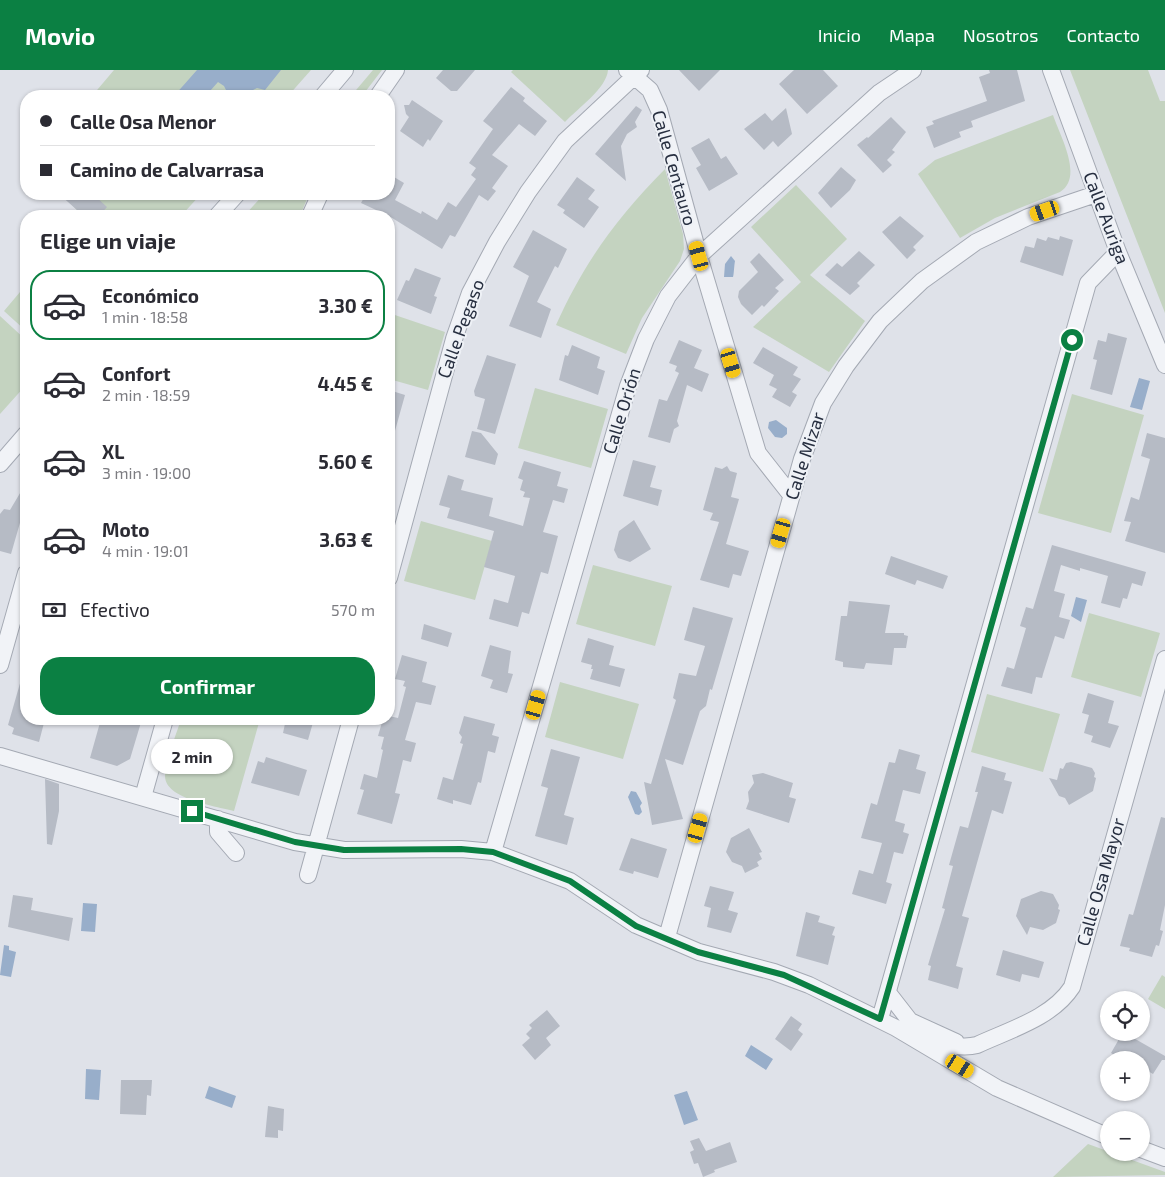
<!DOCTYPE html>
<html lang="es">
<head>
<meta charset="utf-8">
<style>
  :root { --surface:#fff; --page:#f7f7f7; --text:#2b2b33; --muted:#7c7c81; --line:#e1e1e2; --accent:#0b8043 }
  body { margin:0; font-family:"Exo 2",sans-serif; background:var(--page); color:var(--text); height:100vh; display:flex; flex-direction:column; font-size:19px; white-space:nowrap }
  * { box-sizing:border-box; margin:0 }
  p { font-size:16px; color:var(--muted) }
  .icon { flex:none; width:28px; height:28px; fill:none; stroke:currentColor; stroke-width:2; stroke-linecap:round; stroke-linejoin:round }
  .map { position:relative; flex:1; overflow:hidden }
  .side { position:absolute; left:20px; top:140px; width:375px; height:515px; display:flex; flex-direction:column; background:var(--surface); border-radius:20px; box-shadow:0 1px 4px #0004 }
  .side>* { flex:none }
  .banner { position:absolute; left:20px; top:20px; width:375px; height:110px; border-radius:20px; box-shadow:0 1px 4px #0004; display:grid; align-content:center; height:110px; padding:0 20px; background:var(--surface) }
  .controls { position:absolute; left:1100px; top:921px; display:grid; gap:10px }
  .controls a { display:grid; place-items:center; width:50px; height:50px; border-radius:50%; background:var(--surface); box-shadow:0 1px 4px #0004; font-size:25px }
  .end { position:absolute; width:22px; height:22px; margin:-11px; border:6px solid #0b8043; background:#fff; box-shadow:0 0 0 2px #fff }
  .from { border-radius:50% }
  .bubble { position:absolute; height:35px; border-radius:18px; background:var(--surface); box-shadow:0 1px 4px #0004; font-size:16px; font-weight:700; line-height:35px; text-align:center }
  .car { position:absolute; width:15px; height:30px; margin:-15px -8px; border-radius:6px; box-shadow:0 0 4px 1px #0007; background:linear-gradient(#f5c518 24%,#345 0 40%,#f5c518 0 76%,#345 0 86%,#f5c518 0) }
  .banner b { display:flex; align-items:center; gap:18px; height:48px; font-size:19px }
  .banner b+b { border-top:1px solid var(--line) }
  .banner i { width:12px; height:12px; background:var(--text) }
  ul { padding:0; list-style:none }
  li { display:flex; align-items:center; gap:15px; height:70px; margin:0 10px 8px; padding:0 10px; border:2px solid transparent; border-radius:20px }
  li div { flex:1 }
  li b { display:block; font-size:19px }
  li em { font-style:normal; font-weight:700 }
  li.current { border-color:var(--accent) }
  li>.icon { width:45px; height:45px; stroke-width:1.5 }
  h2 { padding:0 20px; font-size:22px; line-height:60px }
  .pay { display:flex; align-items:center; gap:12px; height:55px; padding:0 20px; font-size:19px }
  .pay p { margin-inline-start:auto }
  .button { display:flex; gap:10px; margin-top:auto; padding:10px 20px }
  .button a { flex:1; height:58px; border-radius:20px; background:var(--accent); color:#fff; font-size:20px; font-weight:700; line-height:58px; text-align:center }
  header { display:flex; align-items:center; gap:30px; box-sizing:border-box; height:70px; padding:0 25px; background:var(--accent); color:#fff }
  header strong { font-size:24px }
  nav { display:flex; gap:28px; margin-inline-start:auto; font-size:18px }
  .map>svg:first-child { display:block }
  .green { fill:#c4d3c0 }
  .water { fill:#98aeca }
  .building { fill:#b6bbc5 }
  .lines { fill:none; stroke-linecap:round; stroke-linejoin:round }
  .minor-casing { stroke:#a4a9b3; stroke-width:18 }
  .minor { stroke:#f1f3f7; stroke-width:16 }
  .route { stroke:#0b8043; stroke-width:6 }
  .labels { text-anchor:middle; stroke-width:4; stroke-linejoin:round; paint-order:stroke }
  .street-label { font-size:18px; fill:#272f40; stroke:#eef1f6 }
</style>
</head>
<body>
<header>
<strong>Movio</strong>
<nav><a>Inicio</a><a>Mapa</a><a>Nosotros</a><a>Contacto</a></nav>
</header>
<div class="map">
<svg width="1165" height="1107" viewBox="0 0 1165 1107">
  <rect width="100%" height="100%" fill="#dfe2e9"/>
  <path class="green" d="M114,0H311L288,26H92Z
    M373,0H382L362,26H351Z
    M513,0H608C607,18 577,39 565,52L511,2Z
    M1070,0H1148L1160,31H1165V243Z
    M1053,45C1060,66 1084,107 1060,122L995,148L960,168L918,104L935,90Z
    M665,99L683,164L684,179L680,191L642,248L626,284L556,255C585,191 616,149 665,99Z
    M796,115L847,169L810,205L865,251L829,302L753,257L801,212L751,157Z
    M69,124H201L181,146H77L74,144L77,140L65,128Z
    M264,124H309L300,146H244Z
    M20,222L26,228V261L4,241Z
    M389,243L445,262L428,320L389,309Z
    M0,246L26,270V315L0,344Z
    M535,318L608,339L591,398L518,378Z
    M1072,324L1144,345L1111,463L1038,443Z
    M421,451L492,471L475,530L404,511Z
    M593,495L672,516L655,576L576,554Z
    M1089,543L1160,563L1141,627L1071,607Z
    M560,612L639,634L623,689L545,667Z
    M987,624L1060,644L1043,702L971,682Z
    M181,649H260L234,741C215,736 165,729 165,706C166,688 176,666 181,649Z
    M1162,905L1165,907V939L1148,929Z
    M1088,1074L1165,1102V1105L1053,1107Z"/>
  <path class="water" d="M197,0H281L265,20L257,18L245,24L227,22L224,16L218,12L210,21L213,26H174Z
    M731,186L735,191C734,196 734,204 733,207H724L725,194Z
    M1139,308L1150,311L1142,340L1130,337Z
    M776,350L787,358V364L782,368L775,367L768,358L769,352Z
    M1076,527L1087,530L1081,552L1071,546Z
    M631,721L636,722L642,733L640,736L642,742L639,745L635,744L628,727Z
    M83,833L97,834L95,862L81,861Z
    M4,875L9,876V880L16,882L11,907L0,905Z
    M751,975L773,989L766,1000L745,986Z
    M86,999L101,1000L99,1030L85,1029Z
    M209,1016L236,1026L232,1038L205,1028Z
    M687,1021L698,1050L684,1055L674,1025Z"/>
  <path class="building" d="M443,0H475L457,21H451L436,8Z
    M679,0H720L699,21Z
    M794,0H823L838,16L807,44L779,14Z
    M989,0H1017L1025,31L971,51L973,57L959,62L961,67L934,78L926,57L934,54L932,51L987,31L979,7L990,3Z
    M511,17L525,28L523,31L547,51L535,66L519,54L492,85L508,96L492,118L496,121L488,131L479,125L455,167L450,165L442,179L389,146L361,133L366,124H389V104L404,113L395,130L421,144L422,141L437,150L448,132L456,137L476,109L471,105L476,98L469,93L493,59L483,51Z
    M412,30L443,51L430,71L428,69L423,77L400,61L409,47L406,44L404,35H409Z
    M636,36L642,40L635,52L637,57L627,64L621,76L626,111L595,84Z
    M786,38L792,64L778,77L773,71L764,80L744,59L765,43L772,51Z
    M891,47L906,62L892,80L895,82L887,90L892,95L883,103L857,75L867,67L868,68Z
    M709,68L721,89L726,86L738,104L709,121L696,98L701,95L691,78Z
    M841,97L856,110L850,120L831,138L818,123Z
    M577,107L595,120L588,129L599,137L584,158L563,143L565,140L557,135Z
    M59,124H93L107,137L99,146H72L77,140Z
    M900,146L924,166L913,177L916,180L907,189L882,162Z
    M533,160L567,179L558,198L555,196L537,232L551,239L541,268L509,256L529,206L513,197Z
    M1060,166L1073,170L1063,206L1020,192L1025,176L1034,178L1037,168L1046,171L1048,167L1059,170Z
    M859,181L875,195L857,213L860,216L850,225L825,205L837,193L842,197Z
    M759,183L784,210L775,218L779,221L764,237L762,235L752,245L741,234L738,227L739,221L758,202L750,192Z
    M415,198L441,208L434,226L437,227L431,244L397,230L406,210L409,211Z
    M1108,263L1127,268L1112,325L1090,319L1097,290L1093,289L1098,270L1106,272Z
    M679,270L702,280L694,298L709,304L702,322L687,315L677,351L679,356L674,359L670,373L648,367L659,329L667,331L679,303L675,301L677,296L669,293Z
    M572,275L600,287L597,298L605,301L598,325L559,310L565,285L568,286Z
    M763,277L798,297L793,305L801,309L792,322L797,325L790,337L772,327L777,319L769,315L774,305L753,293Z
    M487,285L516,294L495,364L477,359L485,329L475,326L474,321Z
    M389,320L405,325L393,368H389Z
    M472,361L481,363L498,384L495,395L465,387Z
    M1147,363L1165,368V483L1125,471L1131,452L1124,451L1131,427L1139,430L1150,389L1141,386Z
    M633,390L656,396L650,417L662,420L658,436L623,426Z
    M524,391L561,402L557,416L568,419L564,433L553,430L543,462L558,466L548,504L541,502L529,544L522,542L518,557L489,549L494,529L508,533L515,506L484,497L494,461L447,448L450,438L439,435L448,405L464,410L461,420L493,428L489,446L523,456L530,428L523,427L525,422L520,420L523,410L518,408Z
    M727,396L730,401L737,403L731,427L739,429L726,474L749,481L741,506L733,504L729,518L700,510L719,452L710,450L713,443L703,440L715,397L722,399Z
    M26,413V432L11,484L0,481V444L4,439L10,440Z
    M634,450L651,479L630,492L618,488L614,480L619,461Z
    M1052,475L1146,502L1142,516L1132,513L1127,529L1123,528L1120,538L1101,533L1108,506L1080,498V501L1061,495L1054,521L1065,524L1059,547L1070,550L1064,569L1055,566L1043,604L1042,608L1036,607L1032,624L1001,616L1007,597L1014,599L1026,558L1020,556L1026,537L1033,539Z
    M891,486L948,506L943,519L917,510L915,515L885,504Z
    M849,531L890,535L885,563H904V565L908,566L906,578H894L892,595L866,593L864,599L843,597V592L835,590L841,546H847Z
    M693,537L733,548L712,620L710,619L706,636L700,641L683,695L665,689L683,749L652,755L644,712L651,714L676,630L673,628L679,603L696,606L705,576L684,570Z
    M424,554L452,563L448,577L421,569Z
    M588,568L614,576L609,595L625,599L620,617L590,609L593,599H591L592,595L581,592Z
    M490,575L511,581L508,603L513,604L507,623L490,618L493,610L481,606Z
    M402,585L427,592L422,612L436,616L431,635L416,632L405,670L416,673L411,692L403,690L395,723L400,724L392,754L357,744L364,720L360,719L364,704L377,708L383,680L381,679L384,667L378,666L383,649H389V646L398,648L406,617L403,616L405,611L395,609Z
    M23,603H26V649H45L39,672L12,664L14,658L8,655Z
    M1088,623L1114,631L1108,653L1119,656L1110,678L1091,672L1093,666L1084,663L1089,645L1082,643Z
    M464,646L495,654L492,665L499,667L495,683L488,681L481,713L478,712L471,735L453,730V734L437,729L443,707L453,710L463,674L460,673L462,667L459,663Z
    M101,649H142L130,689L117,696L90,688Z
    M286,649H314L308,670L283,663Z
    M551,679L580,687L564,745L574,748L567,775L535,766L548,718L541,716Z
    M899,679L920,685L916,699L926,702L920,724L903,720L895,751L905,754L903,762L909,764L903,784L894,782L886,812L892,814L886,834L852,824L859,800L873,804L882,773L861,768L871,733L877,735L889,692L895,693Z
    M266,687L307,700L299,726L251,713L258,691L264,693Z
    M1071,692L1092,698L1095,703L1094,707L1096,708L1093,721L1069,735L1065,728L1059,726L1049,708L1057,710L1060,698L1063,699L1066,693Z
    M982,696L1006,703L1004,710L1012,712L1003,744L992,740L962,846L969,848L956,896L963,898L958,919L928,910L931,896L928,895L945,839L942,838L953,796L949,795L960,756L968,758L978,722H975Z
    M763,703L793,713L789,727L796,729L789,753L746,739L749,731L748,722L754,713L752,705Z
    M45,709L59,714V741L52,775L47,774Z
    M1161,747L1165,748V835L1160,860L1163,861L1159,876L1156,875L1152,887L1129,881L1130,878L1120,876L1129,844L1133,845Z
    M749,758L762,782L759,783L762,789L757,792L759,796L745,803L742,796L732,792L726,782L731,768Z
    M631,768L667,779L658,808L634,801L633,804L619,800Z
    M710,816L734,822L728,840L738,843L731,863L707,857L711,838L704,836Z
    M1041,821L1053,824L1059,835L1058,839L1060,840L1056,853L1043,860L1030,857L1027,865L1016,846L1021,829Z
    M13,825L33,828L31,840L73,848L69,871L8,857Z
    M806,842L820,846L818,852L835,857L832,865L835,866L828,895L796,886Z
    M1003,880L1044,892L1039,908L1022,904L1020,912L996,905Z
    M547,940L560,956L546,968L551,975L535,990L522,975L530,968L526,964L532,958L529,955Z
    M791,946L802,954L798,960L803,964L791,981L775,969Z
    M1123,962L1165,986V990H1162L1153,1004L1141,997V990H1122L1111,983Z
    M121,1010H152L151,1026L147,1025L146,1045L120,1044Z
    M268,1036L284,1039L283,1061L278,1060V1068L265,1067Z
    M699,1068L706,1081L730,1072L737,1092L714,1100L715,1102L703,1107L698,1093L694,1094L690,1082L694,1080L690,1071Z"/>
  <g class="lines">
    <g class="minor-casing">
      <path id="minor" d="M627,0L650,20L659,40L699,186L758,383L791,425
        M1051,0L1118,182L1165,295
        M323,26L345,0
        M378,26L396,0
        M217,146L237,124
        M310,146L320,124
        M0,394L26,364
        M389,508L454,269L470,223L497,172L528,122L565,71L641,0
        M0,595L26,503
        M0,686L295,772L344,780L461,779L493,782L570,811L636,855L699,882L774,902L809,915L896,958L997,1018L1109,1067
        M143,727L165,649
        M218,749V762L236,783
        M493,782L628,316L646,269L668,226L699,186L879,23L913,0
        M308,805L351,649
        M667,867L802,389L823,333L846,296L880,251L922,211L976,172L1028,147L1096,124
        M889,924L910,951L956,972
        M880,949L1088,213L1118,182
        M928,977C947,971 959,980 977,975C1009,960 1052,948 1072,917L1165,589
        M1141,1079L1165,1088"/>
    </g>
    <use href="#minor" class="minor"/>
  </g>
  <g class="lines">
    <path class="route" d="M192,741L295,772L344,780L461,779L493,782L570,811L636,856L698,882L784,905L880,949L1072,270"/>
  </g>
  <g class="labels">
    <g class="street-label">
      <text transform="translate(674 98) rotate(74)" y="6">Calle Centauro</text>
      <text transform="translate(1106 148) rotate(69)" y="6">Calle Auriga</text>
      <text transform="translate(461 259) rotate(-70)" y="6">Calle Pegaso</text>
      <text transform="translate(622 341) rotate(-73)" y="6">Calle Orión</text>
      <text transform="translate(805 386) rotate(-72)" y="6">Calle Mizar</text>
      <text transform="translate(1101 812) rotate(-74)" y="6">Calle Osa Mayor</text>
    </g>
  </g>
</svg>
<div class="controls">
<a><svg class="icon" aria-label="locate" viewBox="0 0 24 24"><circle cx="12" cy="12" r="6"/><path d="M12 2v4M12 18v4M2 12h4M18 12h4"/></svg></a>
<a>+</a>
<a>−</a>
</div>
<i class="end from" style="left:1072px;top:270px"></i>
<i class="end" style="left:192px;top:741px"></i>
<div class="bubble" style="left:151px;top:669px;width:82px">2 min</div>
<i class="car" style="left:1045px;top:141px;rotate:251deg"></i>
<i class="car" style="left:699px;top:186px;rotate:345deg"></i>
<i class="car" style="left:731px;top:293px;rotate:163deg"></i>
<i class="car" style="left:781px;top:463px;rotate:196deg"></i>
<i class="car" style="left:536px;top:635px;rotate:16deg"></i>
<i class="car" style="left:698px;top:758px;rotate:16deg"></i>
<i class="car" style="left:960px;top:996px;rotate:121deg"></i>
<div class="banner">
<b><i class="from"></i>Calle Osa Menor</b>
<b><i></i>Camino de Calvarrasa</b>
</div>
<section class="side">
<h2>Elige un viaje</h2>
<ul>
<li class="current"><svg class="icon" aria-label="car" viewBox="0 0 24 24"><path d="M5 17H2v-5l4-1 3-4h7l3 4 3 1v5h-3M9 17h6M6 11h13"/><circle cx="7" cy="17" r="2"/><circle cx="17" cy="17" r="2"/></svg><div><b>Económico</b><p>1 min · 18:58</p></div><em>3.30 €</em></li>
<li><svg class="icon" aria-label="car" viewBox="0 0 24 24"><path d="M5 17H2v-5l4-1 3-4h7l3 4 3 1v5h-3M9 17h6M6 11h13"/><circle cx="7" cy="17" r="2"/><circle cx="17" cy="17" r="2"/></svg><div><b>Confort</b><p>2 min · 18:59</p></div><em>4.45 €</em></li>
<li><svg class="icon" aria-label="car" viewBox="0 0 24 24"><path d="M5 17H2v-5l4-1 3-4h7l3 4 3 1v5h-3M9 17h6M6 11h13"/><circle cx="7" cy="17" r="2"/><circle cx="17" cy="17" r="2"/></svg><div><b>XL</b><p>3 min · 19:00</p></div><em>5.60 €</em></li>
<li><svg class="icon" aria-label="car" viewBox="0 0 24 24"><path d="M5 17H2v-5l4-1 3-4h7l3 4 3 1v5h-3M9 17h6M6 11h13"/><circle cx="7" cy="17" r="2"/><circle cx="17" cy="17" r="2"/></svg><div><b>Moto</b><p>4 min · 19:01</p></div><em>3.63 €</em></li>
</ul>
<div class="pay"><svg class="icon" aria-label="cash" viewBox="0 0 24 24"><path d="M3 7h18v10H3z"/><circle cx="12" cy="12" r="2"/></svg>Efectivo<p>570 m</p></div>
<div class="button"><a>Confirmar</a></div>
</section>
</div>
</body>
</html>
